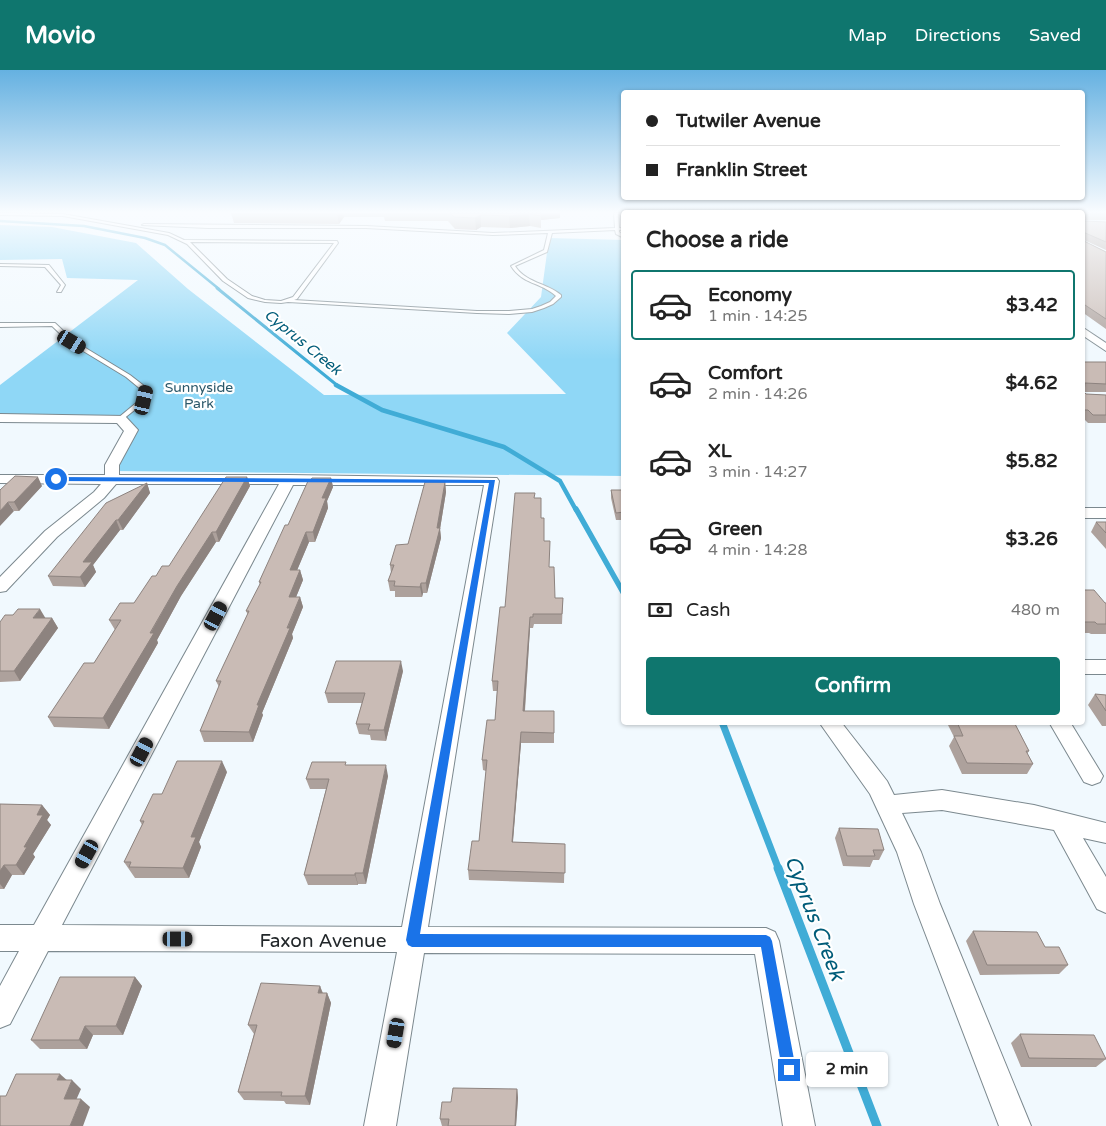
<!DOCTYPE html>
<html lang="en">
<head>
<meta charset="utf-8">
<style>
  :root { --surface:#fff; --page:#f6f6f6; --text:#222; --muted:#767676; --line:#e0e0e0; --accent:#0f766e }
  body { margin:0; font-family:"Varela Round",sans-serif; background:var(--page); color:var(--text); height:100vh; display:flex; flex-direction:column; font-size:19px; white-space:nowrap }
  * { box-sizing:border-box; margin:0 }
  p { font-size:16px; color:var(--muted) }
  .icon { flex:none; width:28px; height:28px; fill:none; stroke:currentColor; stroke-width:2; stroke-linecap:round; stroke-linejoin:round }
  .map { position:relative; flex:1; overflow:hidden }
  .drawer { position:absolute; left:621px; top:140px; width:464px; height:515px; display:flex; flex-direction:column; background:var(--surface); border-radius:5px; box-shadow:0 1px 4px #0004 }
  .drawer>* { flex:none }
  .guide { position:absolute; left:621px; top:20px; width:464px; height:110px; border-radius:5px; box-shadow:0 1px 4px #0004; display:grid; align-content:center; height:110px; padding:0 25px; background:var(--surface) }
  .end { position:absolute; width:22px; height:22px; margin:-11px; border:6px solid #1a73e8; background:#fff; box-shadow:0 0 0 2px #fff }
  .from { border-radius:50% }
  .bubble { position:absolute; height:35px; border-radius:5px; background:var(--surface); box-shadow:0 1px 4px #0004; font-size:16px; font-weight:700; line-height:35px; text-align:center }
  .car { position:absolute; width:15px; height:30px; margin:-15px -8px; border-radius:6px; box-shadow:0 0 4px 1px #0007; background:linear-gradient(#222 24%,#8ab4d8 0 40%,#222 0 76%,#8ab4d8 0 86%,#222 0) }
  .guide b { display:flex; align-items:center; gap:18px; height:48px; font-size:19px }
  .guide b+b { border-top:1px solid var(--line) }
  .guide i { width:12px; height:12px; background:var(--text) }
  ul { padding:0; list-style:none }
  li { display:flex; align-items:center; gap:15px; height:70px; margin:0 10px 8px; padding:0 15px; border:2px solid transparent; border-radius:5px }
  li div { flex:1 }
  li b { display:block; font-size:19px }
  li em { font-style:normal; font-weight:700 }
  li.selected { border-color:var(--accent) }
  li>.icon { width:45px; height:45px; stroke-width:1.5 }
  h2 { padding:0 25px; font-size:22px; line-height:60px }
  .pay { display:flex; align-items:center; gap:12px; height:55px; padding:0 25px; font-size:19px }
  .pay p { margin-inline-start:auto }
  .action { display:flex; gap:10px; margin-top:auto; padding:10px 25px }
  .action a { flex:1; height:58px; border-radius:5px; background:var(--accent); color:#fff; font-size:20px; font-weight:700; line-height:58px; text-align:center }
  header { display:flex; align-items:center; gap:30px; box-sizing:border-box; height:70px; padding:0 25px; background:var(--accent); color:#fff }
  header strong { font-size:24px }
  nav { display:flex; gap:28px; margin-inline-start:auto; font-size:18px }
  .map>svg:first-child { display:block }
  .green { fill:#8fd7f6 }
  .lines { fill:none; stroke-linecap:round; stroke-linejoin:round }
  .stream-far5 { stroke:#40acd6; stroke-width:2.5 }
  .stream-far4 { stroke:#40acd6; stroke-width:3 }
  .stream-far3 { stroke:#40acd6; stroke-width:4.5 }
  .stream-far2 { stroke:#40acd6; stroke-width:5.5 }
  .stream-far1 { stroke:#40acd6; stroke-width:7 }
  .stream { stroke:#40acd6; stroke-width:9 }
  .lane-casing { stroke:#7c898f; stroke-width:2 }
  .street-casing { stroke:#7c898f; stroke-width:2 }
  .lane { fill:#fff; fill-rule:evenodd }
  .street { fill:#fff; fill-rule:evenodd }
  .wall { fill:#ada19c }
  .shaded-wall { fill:#8d837f }
  .building { fill:#c9bbb5; stroke:#8d837f }
  .route { fill:#1a73e8 }
  .labels { text-anchor:middle; stroke-width:4.5; stroke-linejoin:round; paint-order:stroke }
  .far-park-label { font-size:14px; fill:#2b586a; stroke:#fff }
  .far-water-label { font-size:15px; font-style:italic; fill:#005c79; stroke:#fff }
  .near-street-label { font-size:19px; fill:#22272a; stroke:#fff }
  .near-water-label { font-size:21px; font-style:italic; fill:#005c79; stroke:#fff }
</style>
</head>
<body>
<header>
<strong>Movio</strong>
<nav><a>Map</a><a>Directions</a><a>Saved</a></nav>
</header>
<div class="map">
<svg width="1106" height="1056" viewBox="0 0 1106 1056">
  <rect width="100%" height="100%" fill="#f1f9fe"/>
  <path class="green" d="M0,155L52,157L136,173L188,219L324,325L566,324L507,263L541,227L549,168L624,170V406L112,401L131,360L120,349L0,348V315L138,210L67,208L62,189L0,190Z"/>
  <g class="lines">
    <path class="stream-far5" d="M0,151L84,156L145,168L165,175L219,219"/>
    <path class="stream-far4" d="M217,218L338,316"/>
    <path class="stream-far3" d="M336,315L382,340L504,377L560,411L576,440"/>
    <path class="stream-far2" d="M576,439L624,524"/>
    <path class="stream-far1" d="M722,652L779,800"/>
    <path class="stream" d="M778,798L877,1056"/>
    <g class="lane-casing">
      <path id="lane" d="M0,143L63,144L169,163L184,170L337,171L338,173L297,229L294,230L477,241H509L532,239L541,236L550,232L556,226C541,212 523,215 511,196L544,180L548,163L493,165L366,158H208L142,155L144,154L366,156L493,163L615,158L614,143H618L619,158H624V160H619V162L624,165V168L616,164L615,160L552,163L547,182L515,196C526,213 547,213 561,225V227L553,234L544,238L532,242L509,244L477,243L288,232L281,233L265,232L248,228L223,211L187,174L168,165L63,146L0,145ZM190,172L334,173L293,227L281,231L265,230L252,226L227,209Z
        M0,194L49,195L65,215L61,222H57L61,215L45,197L0,196Z
        M0,253H55L74,271L130,305L148,319L147,330L122,350H118V348L141,329L143,321L126,307L70,273L52,256L0,257Z"/>
    </g>
    <g class="street-casing">
      <path id="street" d="M1082,257L1106,273V281L1082,265Z
        M0,344L125,346L138,360L119,395V405H289L497,408L499,411L428,857L766,858L775,862L779,871L815,1056H783L755,884L424,883L396,1056H364L397,882L48,881L10,954L0,958V916L19,881H0V855H34L279,414H116L104,428L57,467L6,521L0,522V507L45,461L94,422L101,414L0,413V405H105V395L124,361L117,353L0,352ZM293,415H484L402,857L62,855Z
        M1082,438H1106V448H1082Z
        M1082,590H1106V604H1082Z
        M819,652H841L887,711L894,725L942,720L1034,735L1106,753V773L1083,768L1106,807V843L1097,839L1054,760L942,740L902,743L921,782L940,834L1031,1056H999L914,834L897,782L870,724Z
        M1049,652H1070L1103,706L1100,712L1092,715L1084,712Z"/>
    </g>
    <use href="#lane" class="lane"/>
    <use href="#street" class="street"/>
  </g>
  <path class="wall" d="M231,143H560V148L541,150V158L530,156L510,158L481,157L476,160L455,159L448,151H385L384,147H344L339,154L234,153Z
    M1082,143H1106V150H1084V151L1106,152V180L1084,170V171L1106,182V259L1082,242Z
    M1082,292H1106V322H1084L1086,324L1106,325V353H1088L1084,349H1082Z
    M247,407L250,416L219,472H216L181,526L157,570L158,573L109,659L54,657L48,647L94,593L115,560L109,550L134,533L156,506L169,496Z
    M331,408L333,417L327,431L328,438L315,472H309L297,500H300L303,510L296,527H300L303,537L292,564L293,568L262,643L263,645L253,672H204L200,661L219,617L216,611L248,545L246,541L260,515L259,512L288,455Z
    M445,412L446,422L440,459L441,468L427,523H423L422,527H395V521H390L388,511L391,503L390,495L408,474Z
    M147,413L150,423L123,460H120L93,495L96,502L85,517L53,516L48,506Z
    M42,416L19,441H14L0,420Z
    M611,420H624V450H616L611,428Z
    M535,428L541,448L544,471L555,528H563L562,554H534L533,558H530L525,641H554V673H521L513,772L565,774L564,813L469,810L468,800L479,771L486,701L483,700L482,690L495,650L497,621H493L492,611L505,537Z
    M1096,452H1106V479L1091,462Z
    M1082,520L1105,533H1106V564H1091L1089,563H1082Z
    M45,548H52L58,558L20,611L0,612V552Z
    M403,601L386,671L371,670L370,665L359,664L356,654L362,633H328L325,623Z
    M1095,624L1106,625V656H1102L1088,635Z
    M950,652H1014L1029,681L1027,684L1033,694L1027,704H962L949,676L954,667L948,655Z
    M346,695L388,706L366,814H358V815H308L304,805L326,719H310L306,709Z
    M227,702L199,772L201,777L189,808H135L124,792L142,755L140,751L162,724Z
    M0,734L42,735L50,745L47,750L51,755L33,784L35,787L24,805H12L4,819H0Z
    M839,758L884,780L879,790H873L870,797L843,796L835,768Z
    M973,861L1045,877L1068,895L1059,904L980,905L966,871Z
    M135,907L142,916L123,965H93L87,979H40L31,970Z
    M320,916L323,923H327L331,933L310,1035L286,1034L284,1031L244,1030L238,1022L254,964L248,955Z
    M1020,964L1106,989L1096,997H1021L1011,973Z
    M517,1019L518,1028L516,1056H442L440,1049L451,1032Z"/>
  <path class="shaded-wall" d="M337,143H343L344,147L339,154Z
    M541,143H560V148L541,150Z
    M529,144L530,156L510,158L509,146Z
    M481,145V157L476,160L475,148Z
    M38,407L42,416L19,441L14,432Z
    M247,407L250,416L219,472L216,462Z
    M331,408L333,417L327,431L328,438L315,472L313,462L322,428Z
    M445,412L446,422L440,459L441,468L427,523L426,513L437,458Z
    M147,413L150,423L123,460L118,450Z
    M8,432L14,441L0,456V441Z
    M116,450L120,460L93,495L96,502L85,517L80,507L83,492Z
    M212,462L216,472L181,526L157,570L158,573L109,659L103,648L177,516Z
    M306,462L309,472L293,510L290,500Z
    M300,500L303,510L292,537L289,527Z
    M421,513L423,523L422,527L420,517Z
    M300,527L303,537L292,564L293,568L262,643L263,645L253,672L249,662L257,635Z
    M40,539L46,549L33,548Z
    M530,547V558L524,651L523,641Z
    M52,548L58,558L20,611L14,601Z
    M401,591L403,601L386,671L384,660Z
    M521,662V673L512,782V772Z
    M222,691L227,702L199,772L201,777L189,808L183,798L191,767Z
    M386,695L388,706L366,814L363,803Z
    M42,735L50,745L47,750L51,755L33,784L35,787L24,805L16,795L37,745Z
    M4,795L12,805L4,819L0,814V801Z
    M355,803L358,814V815L355,805Z
    M135,907L142,916L123,965L116,956Z
    M320,916L323,925L318,923Z
    M327,923L331,933L310,1035L305,1026Z
    M85,956L93,965L87,979L79,970Z
    M60,1004L69,1012L57,1010Z
    M72,1010L81,1019L73,1037L64,1029Z
    M517,1019L518,1028L516,1056H515Z
    M81,1029L90,1037L83,1056H70Z"/>
  <path class="building" d="M450,143H541V146L529,144L509,146L481,145L475,148L454,147Z
    M1082,143H1106V144H1083L1084,151L1106,152V172L1083,162L1084,171L1106,182V249L1082,233V192H1085L1082,191Z
    M1082,292H1106V314L1085,313L1084,322L1086,324L1106,325V345H1093L1088,340H1082Z
    M15,406L38,407L14,432H8L0,441V420Z
    M226,407H247L216,462H212L177,516L150,563H154L103,648L48,647L84,593H94L121,550H109L120,533H134L152,506H156L162,496H169Z
    M312,408H331L322,428H326L313,462H306L290,500H300L289,527H300L287,558H290L257,635H259L249,662L200,661L221,611H216L249,541H246L261,512H259L285,455H288L308,411H310Z
    M425,412H445L437,458H440L426,513H421L420,517L394,516L395,511H388L394,495H390L396,475L408,474Z
    M147,413L118,450H116L83,492H92L80,507L48,506L106,433Z
    M611,420H624V442L616,443Z
    M515,423H535L534,428H541V448H544V471H550L549,497H554L555,528H563L562,544H533V547H530L523,641H554V663L521,662L512,772L565,774V803L468,800L472,771H479L487,690H482L487,650H495L498,611H492L500,537H505Z
    M1096,452H1106V463Z
    M1082,520H1094L1105,533H1106V554H1097L1095,552H1082Z
    M18,539H40L33,548H52L14,601H0V552L5,545H13Z
    M336,591H401L384,660H368L370,654H356L365,623H325Z
    M1095,624L1106,625V641Z
    M957,652H1014L1029,681H1026L1033,694L967,693L954,666H963Z
    M177,691H222L191,767H196L183,798L129,797L131,792H124L144,751H140L153,724H162Z
    M312,692H346L345,695H386L363,803H355V805H304L329,709H306Z
    M0,734L42,735L37,745H43L24,777H27L16,795H4L0,801Z
    M839,758L878,759L884,780H873L875,786H847Z
    M973,861L1037,862L1045,877H1059L1068,895H987Z
    M60,907H135L116,956H85L79,970H31Z
    M261,913L320,916L318,923H327L305,1026H281L282,1022H238L257,955H248Z
    M1020,964L1094,965L1106,989L1029,988Z
    M16,1004H60L57,1010H72L64,1029H81L70,1056H0V1026H6Z
    M453,1018L517,1019L515,1056H448L449,1049H440L442,1032H451Z"/>
  <linearGradient id="sky" x2="0" y2="1"><stop stop-color="#65b1e1"/><stop offset="0.49" stop-color="#f9fcff"/><stop offset="1" stop-color="#f9fcff" stop-opacity="0"/></linearGradient>
  <rect width="1106" height="290" fill="url(#sky)"/>
  <path class="route" d="M56,407L495,410L420,864L766,865L770,867L772,871L796,1000L794,1005L789,1007L784,1005L782,1000L761,877H412L408,875L406,870L489,413L54,411V408Z"/>
  <g class="labels">
    <g class="far-park-label">
      <text x="199" y="322">Sunnyside<tspan x="199" dy="16">Park</tspan></text>
    </g>
    <g class="far-water-label">
      <text transform="translate(303 272) rotate(39)" y="5">Cyprus Creek</text>
    </g>
    <g class="near-street-label">
      <text x="323" y="877">Faxon Avenue</text>
    </g>
    <g class="near-water-label">
      <text transform="translate(815 848) rotate(69)" y="7">Cyprus Creek</text>
    </g>
  </g>
</svg>
<i class="end from" style="left:56px;top:409px"></i>
<i class="end" style="left:789px;top:1000px"></i>
<div class="bubble" style="left:806px;top:982px;width:82px">2 min</div>
<i class="car" style="left:72px;top:272px;rotate:121deg"></i>
<i class="car" style="left:144px;top:330px;rotate:13deg"></i>
<i class="car" style="left:216px;top:546px;rotate:28deg"></i>
<i class="car" style="left:142px;top:682px;rotate:28deg"></i>
<i class="car" style="left:87px;top:784px;rotate:209deg"></i>
<i class="car" style="left:178px;top:869px;rotate:90deg"></i>
<i class="car" style="left:396px;top:963px;rotate:190deg"></i>
<div class="guide">
<b><i class="from"></i>Tutwiler Avenue</b>
<b><i></i>Franklin Street</b>
</div>
<section class="drawer">
<h2>Choose a ride</h2>
<ul>
<li class="selected"><svg class="icon" aria-label="car" viewBox="0 0 24 24"><path d="M5 17H2v-5l4-1 3-4h7l3 4 3 1v5h-3M9 17h6M6 11h13"/><circle cx="7" cy="17" r="2"/><circle cx="17" cy="17" r="2"/></svg><div><b>Economy</b><p>1 min · 14:25</p></div><em>$3.42</em></li>
<li><svg class="icon" aria-label="car" viewBox="0 0 24 24"><path d="M5 17H2v-5l4-1 3-4h7l3 4 3 1v5h-3M9 17h6M6 11h13"/><circle cx="7" cy="17" r="2"/><circle cx="17" cy="17" r="2"/></svg><div><b>Comfort</b><p>2 min · 14:26</p></div><em>$4.62</em></li>
<li><svg class="icon" aria-label="car" viewBox="0 0 24 24"><path d="M5 17H2v-5l4-1 3-4h7l3 4 3 1v5h-3M9 17h6M6 11h13"/><circle cx="7" cy="17" r="2"/><circle cx="17" cy="17" r="2"/></svg><div><b>XL</b><p>3 min · 14:27</p></div><em>$5.82</em></li>
<li><svg class="icon" aria-label="car" viewBox="0 0 24 24"><path d="M5 17H2v-5l4-1 3-4h7l3 4 3 1v5h-3M9 17h6M6 11h13"/><circle cx="7" cy="17" r="2"/><circle cx="17" cy="17" r="2"/></svg><div><b>Green</b><p>4 min · 14:28</p></div><em>$3.26</em></li>
</ul>
<div class="pay"><svg class="icon" aria-label="cash" viewBox="0 0 24 24"><path d="M3 7h18v10H3z"/><circle cx="12" cy="12" r="2"/></svg>Cash<p>480 m</p></div>
<div class="action"><a>Confirm</a></div>
</section>
</div>
</body>
</html>
